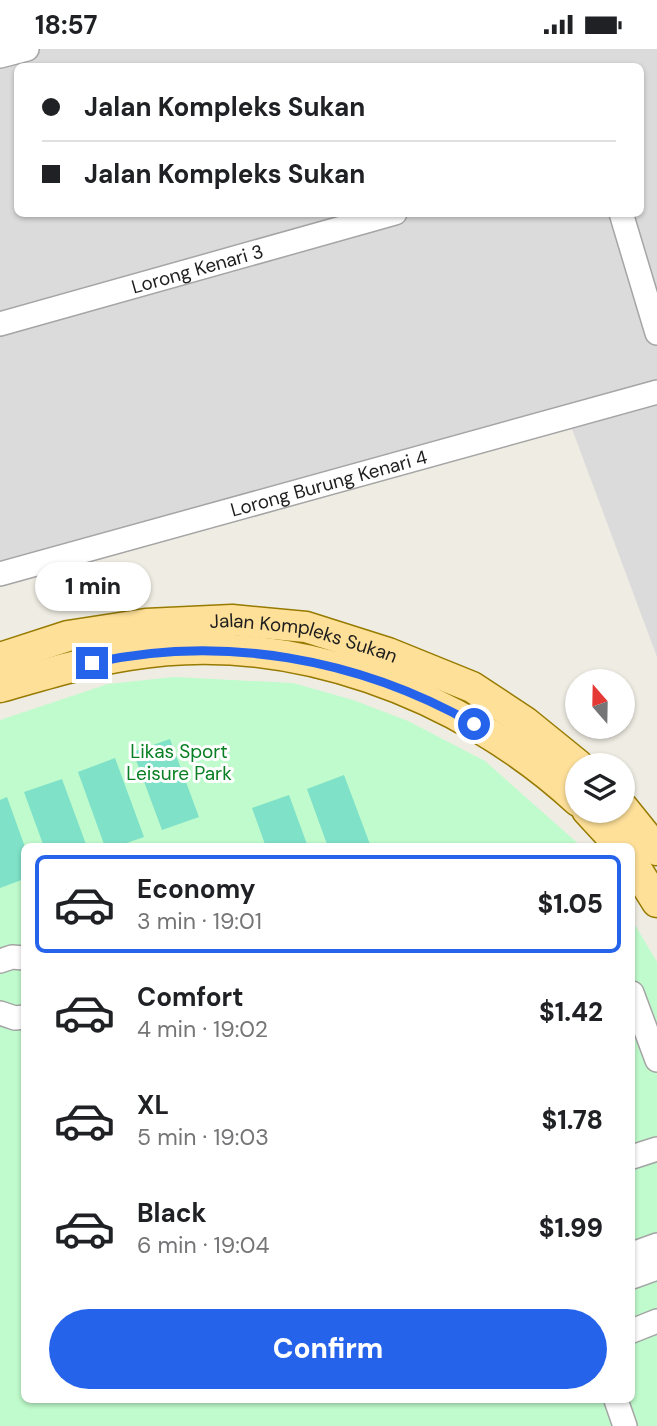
<!DOCTYPE html>
<html lang="en">
<head>
<meta charset="utf-8">
<style>
  :root { --surface:#fff; --page:#f6f6f6; --text:#202124; --muted:#757577; --line:#e0e0e0; --accent:#2563eb }
  body { margin:0; font-family:"DM Sans",sans-serif; background:var(--page); color:var(--text); height:100vh; display:flex; flex-direction:column; font-size:26px; white-space:nowrap }
  * { box-sizing:border-box; margin:0 }
  p { font-size:23px; color:var(--muted) }
  .icon { flex:none; width:38px; height:38px; fill:none; stroke:currentColor; stroke-width:2; stroke-linecap:round; stroke-linejoin:round }
  .map { position:relative; flex:1; overflow:hidden }
  .details { position:absolute; left:21px; top:794px; width:614px; height:560px; display:flex; flex-direction:column; background:var(--surface); border-radius:10px; box-shadow:0 2px 5px #0004 }
  .details>* { flex:none }
  .hud { position:absolute; left:14px; top:14px; width:630px; height:154px; border-radius:10px; box-shadow:0 2px 5px #0004; display:grid; align-content:center; height:154px; padding:0 28px; background:var(--surface) }
  .needle { width:46px; rotate:340deg }
  .controls { position:absolute; left:565px; top:620px; display:grid; gap:14px }
  .controls a { display:grid; place-items:center; width:70px; height:70px; border-radius:50%; background:var(--surface); box-shadow:0 2px 5px #0004; font-size:35px }
  .end { position:absolute; width:32px; height:32px; margin:-16px; border:9px solid #2563eb; background:#fff; box-shadow:0 0 0 4px #fff }
  .from { border-radius:50% }
  .bubble { position:absolute; height:49px; border-radius:24px; background:var(--surface); box-shadow:0 2px 5px #0004; font-size:23px; font-weight:800; line-height:49px; text-align:center }
  .hud b { display:flex; align-items:center; gap:24px; height:66px; font-size:26px }
  .hud b+b { border-top:2px solid var(--line) }
  .hud i { width:18px; height:18px; background:var(--text) }
  ul { padding:12px 0 0; list-style:none }
  li { display:flex; align-items:center; gap:21px; height:98px; margin:0 14px 10px; padding:0 14px; border:4px solid transparent; border-radius:10px }
  li div { flex:1 }
  li b { display:block; font-size:26px }
  li em { font-style:normal; font-weight:800 }
  li.on { border-color:var(--accent) }
  li>.icon { width:63px; height:63px; stroke-width:1.5 }
  .action { display:flex; gap:14px; margin-top:auto; padding:14px 28px }
  .action a { flex:1; height:80px; border-radius:42px; background:var(--accent); color:#fff; font-size:28px; font-weight:800; line-height:80px; text-align:center }
  .status { display:flex; justify-content:space-between; align-items:center; height:49px; padding:0 35px; background:var(--surface); direction:ltr }
  .status svg { height:19px; fill:currentColor }
  .map>svg:first-child { display:block }
  .residential { fill:#dcdbdb; fill-rule:evenodd }
  .park { fill:#bffbcc }
  .pitch { fill:#7fe1c8 }
  .lines { fill:none; stroke-linecap:round; stroke-linejoin:round }
  .minor-casing { stroke:#a5a5a5; stroke-width:26 }
  .major-casing { stroke:#977a00; stroke-width:33 }
  .minor { stroke:#fff; stroke-width:23 }
  .major { stroke:#fee099; stroke-width:30 }
  .route { stroke:#2563eb; stroke-width:9 }
  .labels { text-anchor:middle; stroke-width:6; stroke-linejoin:round; paint-order:stroke }
  .street-label { font-size:19px; fill:#1e1e1e; stroke:#fff }
  .park-label { font-size:19px; fill:#087f22; stroke:#fff }
</style>
</head>
<body>
<div class="status"><b>18:57</b><svg viewBox="0 0 49 12"><path d="M0 12V9h3v3zM5 12V6h3v6zM10 12V3h3v9zM15 12V0h3v12zM26 1h20v11H26zM47 4h2v5h-2z"/></svg></div>
<div class="map">
<svg width="657" height="1377" viewBox="0 0 657 1377">
  <rect width="100%" height="100%" fill="#efede3"/>
  <path class="residential" d="M0,0H657V608L572,380L0,533ZM18,18H640V164H18Z"/>
  <path class="park" d="M174,628L293,634L353,651L408,672L485,712L582,798H24V1351H632V871L657,913V1377H0V671L108,635Z"/>
  <path class="pitch" d="M170,690L199,768L162,781L133,703Z
    M115,709L144,788L115,798H105L78,723Z
    M344,726L371,798H328L307,740Z
    M62,730L87,798H44L24,743Z
    M289,746L308,798H266L252,759Z
    M7,748L25,798L24,830L0,839V751Z"/>
  <g class="lines">
    <g class="minor-casing">
      <g id="minor">
        <path d="M0,7L27,0"/>
        <path d="M621,164L657,284"/>
        <path id="s1" d="M0,275L395,164"/>
        <path id="s2" d="M0,525L657,343"/>
        <path d="M0,912L12,908L24,909"/>
        <path d="M632,944L657,1011"/>
        <path d="M0,964L15,969L24,968"/>
        <path d="M632,1108L657,1100"/>
        <path d="M632,1205L657,1196"/>
        <path d="M632,1228L657,1219"/>
        <path d="M632,1282L657,1272"/>
        <path d="M616,1351L625,1377"/>
      </g>
    </g>
    <g class="major-casing">
      <g id="major">
        <path id="s3" d="M0,609L68,587L146,575L232,571L306,578L388,604L472,638L525,673L578,716"/>
        <path d="M0,638C42,626 85,613 129,606C288,579 461,644 578,752"/>
        <path d="M623,759L657,801"/>
        <path d="M587,761L621,798"/>
        <path d="M632,813L657,853"/>
      </g>
    </g>
    <use href="#minor" class="minor"/>
    <use href="#major" class="major"/>
  </g>
  <g class="lines">
    <path class="route" d="M92,614C222,585 358,609 474,675"/>
  </g>
  <g class="labels">
    <g class="street-label">
      <text dy="7" stroke="none"><textPath href="#s1" startOffset="205">Lorong Kenari 3</textPath></text>
      <text dy="7" stroke="none"><textPath href="#s2" startOffset="341">Lorong Burung Kenari 4</textPath></text>
      <text dy="7" stroke="none"><textPath href="#s3" startOffset="310">Jalan Kompleks Sukan</textPath></text>
    </g>
    <g class="park-label">
      <text x="179" y="709">Likas Sport<tspan x="179" dy="22">Leisure Park</tspan></text>
    </g>
  </g>
</svg>
<div class="controls">
<a><svg class="needle" viewBox="-14 -14 28 28"><path d="M0-13l5 13h-10z" fill="#e53935"/><path d="M0 13l5-13h-10z" fill="#757577"/></svg></a>
<a><svg class="icon" aria-label="layers" viewBox="0 0 24 24"><path d="M12 4l9 5-9 5-9-5zM3 14l9 5 9-5"/></svg></a>
</div>
<i class="end from" style="left:474px;top:675px"></i>
<i class="end" style="left:92px;top:614px"></i>
<div class="bubble" style="left:35px;top:513px;width:116px">1 min</div>
<div class="hud">
<b><i class="from"></i>Jalan Kompleks Sukan</b>
<b><i></i>Jalan Kompleks Sukan</b>
</div>
<section class="details">
<ul>
<li class="on"><svg class="icon" aria-label="car" viewBox="0 0 24 24"><path d="M5 17H2v-5l4-1 3-4h7l3 4 3 1v5h-3M9 17h6M6 11h13"/><circle cx="7" cy="17" r="2"/><circle cx="17" cy="17" r="2"/></svg><div><b>Economy</b><p>3 min · 19:01</p></div><em>$1.05</em></li>
<li><svg class="icon" aria-label="car" viewBox="0 0 24 24"><path d="M5 17H2v-5l4-1 3-4h7l3 4 3 1v5h-3M9 17h6M6 11h13"/><circle cx="7" cy="17" r="2"/><circle cx="17" cy="17" r="2"/></svg><div><b>Comfort</b><p>4 min · 19:02</p></div><em>$1.42</em></li>
<li><svg class="icon" aria-label="car" viewBox="0 0 24 24"><path d="M5 17H2v-5l4-1 3-4h7l3 4 3 1v5h-3M9 17h6M6 11h13"/><circle cx="7" cy="17" r="2"/><circle cx="17" cy="17" r="2"/></svg><div><b>XL</b><p>5 min · 19:03</p></div><em>$1.78</em></li>
<li><svg class="icon" aria-label="car" viewBox="0 0 24 24"><path d="M5 17H2v-5l4-1 3-4h7l3 4 3 1v5h-3M9 17h6M6 11h13"/><circle cx="7" cy="17" r="2"/><circle cx="17" cy="17" r="2"/></svg><div><b>Black</b><p>6 min · 19:04</p></div><em>$1.99</em></li>
</ul>
<div class="action"><a>Confirm</a></div>
</section>
</div>
</body>
</html>
